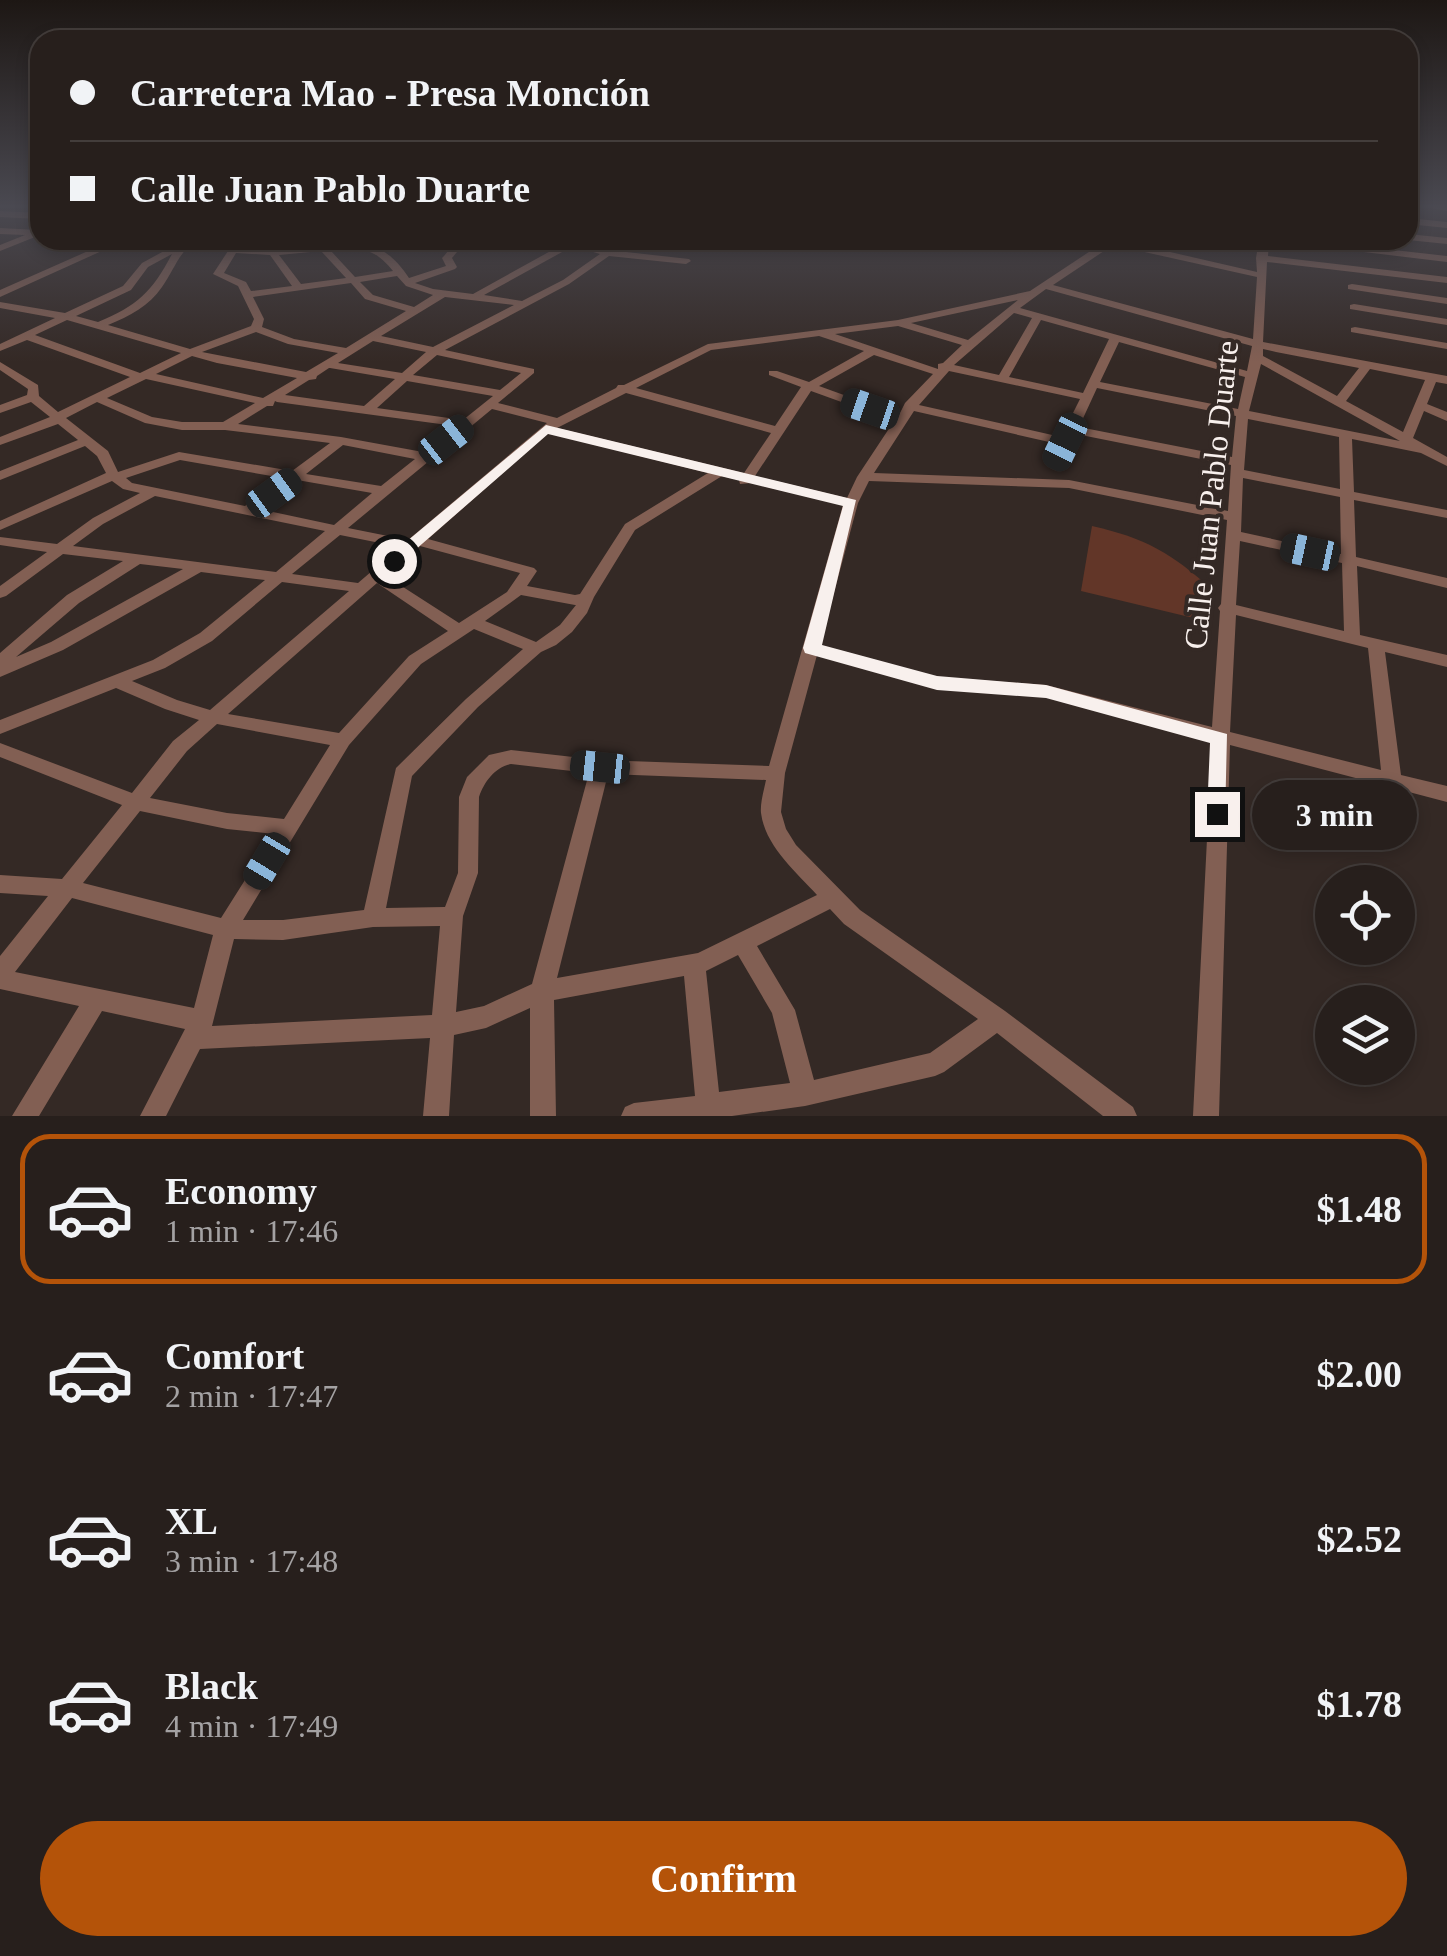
<!DOCTYPE html>
<html lang="en">
<head>
<meta charset="utf-8">
<style>
  :root { --surface:#271f1c; --page:#332c29; --text:#f1f3f6; --muted:#a4a2a3; --line:#433d3b; --accent:#b45309 }
  body { margin:0; font-family:"Times New Roman",serif; background:var(--page); color:var(--text); height:100vh; display:flex; flex-direction:column; font-size:38px; white-space:nowrap }
  * { box-sizing:border-box; margin:0 }
  p { font-size:32px; color:var(--muted) }
  .icon { flex:none; width:55px; height:55px; fill:none; stroke:currentColor; stroke-width:2; stroke-linecap:round; stroke-linejoin:round }
  .map { position:relative; height:1116px; overflow:hidden }
  .drawer { display:flex; flex-direction:column; background:var(--surface); flex:1 }
  .drawer>* { flex:none }
  .banner { position:absolute; left:30px; top:30px; width:1388px; height:220px; border-radius:30px; box-shadow:0 5px 15px #0003,0 0 0 2px var(--line); display:grid; align-content:center; height:220px; padding:0 40px; background:var(--surface) }
  .controls { position:absolute; left:1315px; top:865px; display:grid; gap:20px }
  .controls a { display:grid; place-items:center; width:100px; height:100px; border-radius:50%; background:var(--surface); box-shadow:0 5px 15px #0003,0 0 0 2px var(--line); font-size:50px }
  .end { position:absolute; width:45px; height:45px; margin:-22px; border:12px solid #f8f0ed; background:#111; box-shadow:0 0 0 5px #111 }
  .from { border-radius:50% }
  .bubble { position:absolute; height:70px; border-radius:35px; background:var(--surface); box-shadow:0 5px 15px #0003,0 0 0 2px var(--line); font-size:32px; font-weight:700; line-height:70px; text-align:center }
  .car { position:absolute; width:30px; height:60px; margin:-30px -15px; border-radius:12px; box-shadow:0 0 8px 2px #0007; background:linear-gradient(#222 24%,#8ab4d8 0 40%,#222 0 76%,#8ab4d8 0 86%,#222 0) }
  .banner b { display:flex; align-items:center; gap:35px; height:95px; font-size:38px }
  .banner b+b { border-top:2px solid var(--line) }
  .banner i { width:25px; height:25px; background:var(--text) }
  ul { padding:18px 0 0; list-style:none }
  li { display:flex; align-items:center; gap:30px; height:150px; margin:0 20px 15px; padding:0 20px; border:5px solid transparent; border-radius:30px }
  li div { flex:1 }
  li b { display:block; font-size:38px }
  li em { font-style:normal; font-weight:700 }
  li.selected { border-color:var(--accent) }
  li>.icon { width:90px; height:90px; stroke-width:1.5 }
  .primary-button { display:flex; gap:20px; margin-top:auto; padding:20px 40px }
  .primary-button a { flex:1; height:115px; border-radius:60px; background:var(--accent); color:#fff; font-size:40px; font-weight:700; line-height:115px; text-align:center }
  .map>svg:first-child { display:block }
  .green { fill:#623628 }
  .lines { fill:none; stroke-linecap:round; stroke-linejoin:round }
  .minor { fill:#825f53; fill-rule:evenodd }
  .route { fill:#f8f0ed }
  .labels { text-anchor:middle; stroke-width:8; stroke-linejoin:round; paint-order:stroke }
  .street-label { font-size:32px; fill:#f8f0ed; stroke:#342925 }
</style>
</head>
<body>
<div class="map">
<svg width="1447" height="1116" viewBox="0 0 1447 1116">
  <rect width="100%" height="100%" fill="#342925"/>
  <path class="green" d="M1092,526C1145,538 1172,553 1212,590L1206,621L1081,591Z"/>
  <g class="lines">
    <path class="minor" d="M1416,205H1447V211Z
      M0,211L40,213V219L0,217Z
      M1408,218L1447,222V228L1408,224Z
      M0,228L37,230L40,231V235L0,251V245L25,235L0,234Z
      M1408,234L1447,238V244L1408,240Z
      M113,240H126L0,297V290Z
      M144,240H196C179,252 174,270 162,287C149,306 130,316 108,325L190,349L251,326L254,319L238,286L213,274L228,251L208,240C219,240 224,243 233,246C245,250 257,250 269,250L274,240H284L278,249L320,246L326,240L329,241L330,245C369,242 387,245 409,278L446,266L442,258L444,256L457,240H467L452,258L457,267L455,269L415,283L433,289L473,294L565,243L560,240H579L608,250L689,259L691,261L686,264L609,256L569,284L445,350L534,369V373L498,403L557,418L616,388L618,385H624L708,344L898,320L1030,291L1104,242L1100,240H1118L1257,272L1256,258L1259,240H1269L1268,256L1447,277V283L1267,262L1263,342L1447,376V384L1436,382L1427,404L1447,412V421L1424,411L1413,438L1447,457V466L1421,453L1352,439L1354,492L1447,510V518L1354,500L1356,557L1447,578V588L1357,566L1360,635L1447,655V667L1385,652L1401,775L1447,786V802L1230,745L1219,1116H1193L1212,740L1046,697L937,689L817,655L785,773L781,812L786,829L796,845L860,910L1005,1011L1133,1107L1137,1116H1103L997,1033L944,1072L935,1076L805,1106L732,1116H621L625,1107L634,1103L695,1096L684,976L554,1000L556,1116H530V1008L486,1028L454,1035L449,1116H423L430,1038L200,1049L166,1116H140L185,1029L102,1011L39,1116H12L79,1006L0,989V956L48,896L0,893V875L62,879L122,805L0,757V743L132,793L173,741L199,720L165,709L116,688L0,734V720L153,660L200,633L265,580L201,572L63,650L0,677V653L67,595L123,561L63,554L6,596L0,598V586L47,552L0,545V537L57,544L93,518L140,493L123,489L112,481L0,530V521L106,473L97,456L85,446L0,480V471L78,440L58,424L0,445V437L50,417L31,402L0,413V405L27,395L28,389L0,370V362L38,385L39,396L58,412L130,377L27,340L0,351V344L55,318L0,308V302L65,313L123,286L142,263L175,245L149,243ZM1113,245L1257,277L1253,339L1053,285ZM573,246L600,254L563,280L522,301L484,295ZM349,249C370,249 379,254 393,271L355,277L331,251ZM321,251L346,278L301,284L279,255ZM236,253L270,255L292,286L251,291L246,282L224,273ZM172,254C152,292 137,306 98,322L76,316L131,290L148,267ZM397,276L406,286L433,295L414,307L373,295L360,282ZM351,283L365,299L406,311L346,348L294,339L262,327L264,319L253,297ZM1046,289L1252,346L1247,371L1020,308ZM445,297L514,305L433,347L381,336ZM1018,300L968,340L911,323ZM1014,313L1032,318L999,375L954,365ZM67,320L181,353L140,373L35,335ZM1041,320L1109,339L1083,393L1009,377ZM898,326L962,345L943,363L938,364V369L835,334ZM256,332L288,344L338,353L306,372L202,352ZM819,336L864,351L809,382L777,371H769V375L801,387L775,426L636,388L711,350ZM373,341L426,352L402,373L338,363ZM1119,342L1245,377L1238,409L1100,382ZM1263,349L1276,352L1359,368L1337,396L1263,356ZM437,355L521,373L500,390L413,375ZM874,355L933,374L905,403L899,415L819,386ZM192,356L217,363L297,378L263,398L156,374ZM1261,364L1400,441L1249,411ZM329,368H330L395,379L364,406L285,395L309,380L316,379L317,376ZM1370,369L1425,380L1403,432L1346,401ZM949,371L1080,399L1061,437L919,405ZM146,379L255,403L223,422H182L152,417L107,398ZM407,381L493,396L463,420L377,408ZM1097,388L1236,416L1232,457L1079,427ZM811,391L894,421L857,477L847,498L755,476ZM626,393L771,433L744,473L557,428ZM275,401L277,402L455,426L423,452L341,437L238,424L267,406H273ZM97,402L145,423L182,430H225L330,443L292,471L179,452L118,472L108,451L66,418ZM492,409L547,423L408,540L348,528ZM914,411L1058,444L1048,463L1055,467L1062,463L1076,434L1231,465L1228,511L1069,480L874,473ZM1248,419L1339,437L1340,489L1244,470ZM548,433L708,473L625,524L580,594L575,595L527,586L537,571L534,568L428,539ZM343,445L415,459L381,486L306,474ZM180,460L283,478L245,506L132,483L126,478ZM722,476L739,480L740,484L751,483L843,505L769,766L600,760L511,750L489,755L467,777L459,797L458,873L445,907L386,908L412,776L478,707L541,652L556,645L572,632L587,613L594,597L635,530ZM1243,478L1340,497L1341,554L1241,532ZM297,480L372,493L334,525L259,509ZM869,481L1069,488L1227,520L1221,604L1218,608L1220,611L1212,727L1046,685L937,677L820,645L858,503ZM155,496L325,531L276,572L73,546L103,524ZM340,535L400,547L358,583L292,574ZM1240,541L1342,563L1344,631L1236,605ZM420,546L520,573L507,592L459,623L386,576ZM140,564L183,569L51,642L16,657L79,603ZM282,582L349,591L210,710L177,700L132,681L165,668L212,641ZM377,583L448,631L409,656L339,733L228,714ZM521,595L575,605H576L560,625L536,642L485,621ZM1236,615L1368,648L1381,770L1230,732ZM474,629L523,649L466,699L396,768L364,910L283,920H243L349,745L421,664ZM217,724L330,745L284,819L227,813L150,798L187,751ZM511,764L589,773L532,984L484,1006L456,1012L463,916L478,873L479,797C484,782 495,767 511,764ZM608,774L766,780C764,790 760,803 761,813C765,846 796,872 817,895L698,953L557,978ZM140,811L227,829L274,834L221,918L83,883ZM72,898L213,935L194,1008L15,972ZM830,909L844,924L978,1019L930,1053L814,1080L795,1010L757,946ZM440,926L432,1015L212,1026L234,939L283,940L373,927ZM738,955L772,1013L790,1083L719,1092L706,971Z
      M954,240L1002,244L1007,240H1018L1004,250L962,247Z
      M1367,247L1447,256V262L1364,252L1362,250Z
      M1352,284L1447,298V304L1348,289V285Z
      M1354,304L1447,319V325L1350,309V305Z
      M1355,327L1447,343V349L1351,332V328Z"/>
  </g>
  <linearGradient id="sky" x2="0" y2="1"><stop stop-color="#1d1714"/><stop offset="0.57" stop-color="#4a4951"/><stop offset="1" stop-color="#4a4951" stop-opacity="0"/></linearGradient>
  <rect width="1447" height="362" fill="url(#sky)"/>
  <path class="route" d="M546,425L856,500L822,645L937,676L1046,685L1227,734L1225,820H1210L1207,814L1210,743L1046,698L937,690L805,653L803,648L843,506L548,434L399,564H388V557Z"/>
  <g class="labels">
    <g class="street-label">
      <text transform="translate(1211 495) rotate(-84)" y="11">Calle Juan Pablo Duarte</text>
    </g>
  </g>
</svg>
<div class="controls">
<a><svg class="icon" aria-label="locate" viewBox="0 0 24 24"><circle cx="12" cy="12" r="6"/><path d="M12 2v4M12 18v4M2 12h4M18 12h4"/></svg></a>
<a><svg class="icon" aria-label="layers" viewBox="0 0 24 24"><path d="M12 4l9 5-9 5-9-5zM3 14l9 5 9-5"/></svg></a>
</div>
<i class="end from" style="left:394px;top:561px"></i>
<i class="end" style="left:1217px;top:814px"></i>
<div class="bubble" style="left:1252px;top:780px;width:165px">3 min</div>
<i class="car" style="left:870px;top:409px;rotate:289deg"></i>
<i class="car" style="left:446px;top:440px;rotate:52deg"></i>
<i class="car" style="left:1065px;top:442px;rotate:206deg"></i>
<i class="car" style="left:274px;top:493px;rotate:54deg"></i>
<i class="car" style="left:1310px;top:552px;rotate:282deg"></i>
<i class="car" style="left:600px;top:767px;rotate:276deg"></i>
<i class="car" style="left:267px;top:861px;rotate:211deg"></i>
<div class="banner">
<b><i class="from"></i>Carretera Mao - Presa Monción</b>
<b><i></i>Calle Juan Pablo Duarte</b>
</div>
</div>
<section class="drawer">
<ul>
<li class="selected"><svg class="icon" aria-label="car" viewBox="0 0 24 24"><path d="M5 17H2v-5l4-1 3-4h7l3 4 3 1v5h-3M9 17h6M6 11h13"/><circle cx="7" cy="17" r="2"/><circle cx="17" cy="17" r="2"/></svg><div><b>Economy</b><p>1 min · 17:46</p></div><em>$1.48</em></li>
<li><svg class="icon" aria-label="car" viewBox="0 0 24 24"><path d="M5 17H2v-5l4-1 3-4h7l3 4 3 1v5h-3M9 17h6M6 11h13"/><circle cx="7" cy="17" r="2"/><circle cx="17" cy="17" r="2"/></svg><div><b>Comfort</b><p>2 min · 17:47</p></div><em>$2.00</em></li>
<li><svg class="icon" aria-label="car" viewBox="0 0 24 24"><path d="M5 17H2v-5l4-1 3-4h7l3 4 3 1v5h-3M9 17h6M6 11h13"/><circle cx="7" cy="17" r="2"/><circle cx="17" cy="17" r="2"/></svg><div><b>XL</b><p>3 min · 17:48</p></div><em>$2.52</em></li>
<li><svg class="icon" aria-label="car" viewBox="0 0 24 24"><path d="M5 17H2v-5l4-1 3-4h7l3 4 3 1v5h-3M9 17h6M6 11h13"/><circle cx="7" cy="17" r="2"/><circle cx="17" cy="17" r="2"/></svg><div><b>Black</b><p>4 min · 17:49</p></div><em>$1.78</em></li>
</ul>
<div class="primary-button"><a>Confirm</a></div>
</section>
</body>
</html>
